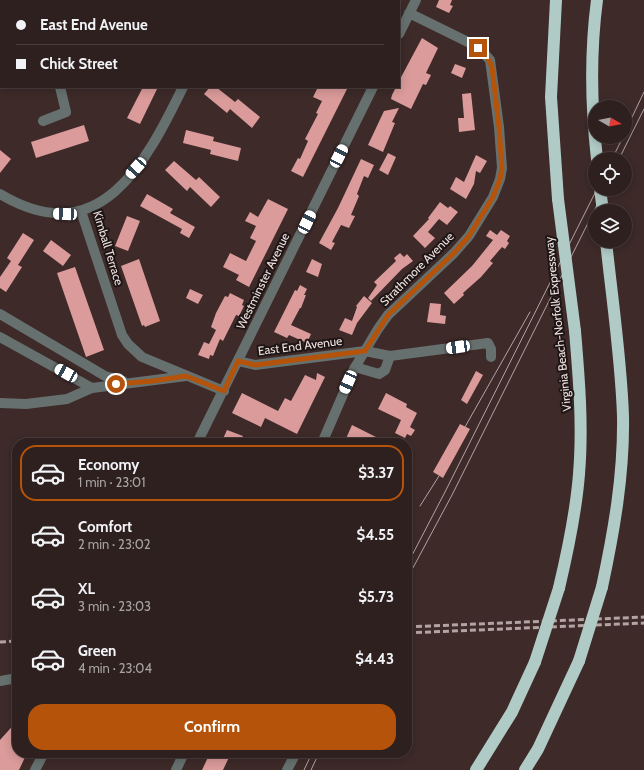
<!DOCTYPE html>
<html lang="en">
<head>
<meta charset="utf-8">
<style>
  :root { --surface:#2e201f; --page:#3a2d2c; --text:#f1f3f6; --muted:#a7a3a4; --line:#493e3d; --accent:#b45309 }
  body { margin:0; font-family:Cabin,sans-serif; background:var(--page); color:var(--text); height:100vh; display:flex; flex-direction:column; font-size:15px; white-space:nowrap }
  * { box-sizing:border-box; margin:0 }
  p { font-size:13px; color:var(--muted) }
  .icon { flex:none; width:22px; height:22px; fill:none; stroke:currentColor; stroke-width:2; stroke-linecap:round; stroke-linejoin:round }
  .map { position:relative; flex:1; overflow:hidden }
  .details { position:absolute; left:12px; top:438px; width:400px; height:320px; display:flex; flex-direction:column; background:var(--surface); border-radius:16px; box-shadow:0 2px 10px #0003,0 0 0 1px var(--line) }
  .details>* { flex:none }
  .guide { position:absolute; left:0px; top:0px; width:400px; height:88px; box-shadow:0 2px 10px #0003,0 0 0 1px var(--line); display:grid; align-content:center; height:88px; padding:0 16px; background:var(--surface) }
  .needle { width:26px; rotate:99deg }
  .tools { position:absolute; left:588px; top:100px; display:grid; gap:8px }
  .tools a { display:grid; place-items:center; width:44px; height:44px; border-radius:50%; background:var(--surface); box-shadow:0 2px 10px #0003,0 0 0 1px var(--line); font-size:20px }
  .end { position:absolute; width:18px; height:18px; margin:-9px; border:5px solid #b45309; background:#fff; box-shadow:0 0 0 2px #fff }
  .from { border-radius:50% }
  .car { position:absolute; width:12px; height:24px; margin:-12px -6px; border-radius:5px; box-shadow:0 0 3px 1px #0007; background:linear-gradient(#fff 24%,#345 0 40%,#fff 0 76%,#345 0 86%,#fff 0) }
  .guide b { display:flex; align-items:center; gap:14px; height:38px; font-size:15px }
  .guide b+b { border-top:1px solid var(--line) }
  .guide i { width:10px; height:10px; background:var(--text) }
  ul { padding:7px 0 0; list-style:none }
  li { display:flex; align-items:center; gap:12px; height:56px; margin:0 8px 6px; padding:0 8px; border:2px solid transparent; border-radius:16px }
  li div { flex:1 }
  li b { display:block; font-size:15px }
  li em { font-style:normal; font-weight:800 }
  li.current { border-color:var(--accent) }
  li>.icon { width:36px; height:36px; stroke-width:1.5 }
  .action { display:flex; gap:8px; margin-top:auto; padding:8px 16px }
  .action a { flex:1; height:46px; border-radius:16px; background:var(--accent); color:#fff; font-size:16px; font-weight:800; line-height:46px; text-align:center }
  .map>svg:first-child { display:block }
  .building { fill:#da9b9a }
  .lines { fill:none; stroke-linecap:round; stroke-linejoin:round }
  .minor { stroke:#66716f; stroke-width:10 }
  .highway { stroke:#b0cac6; stroke-width:12 }
  .tram { stroke:#b3a4a3; stroke-width:1 }
  .rail { stroke:#b3a4a3; stroke-width:3; stroke-dasharray:6 3; stroke-linecap:butt }
  .highway-bridge { stroke:#b0cac6; stroke-width:12 }
  .route { stroke:#b45309; stroke-width:5 }
  .labels { text-anchor:middle; stroke-width:4; stroke-linejoin:round; paint-order:stroke }
  .street-label { font-size:12px; fill:#efe2e1; stroke:#1e1515 }
</style>
</head>
<body>
<div class="map">
<svg width="644" height="770" viewBox="0 0 644 770">
  <rect width="100%" height="100%" fill="#3d2a29"/>
  <path class="building" d="M439,0H452L450,5L453,6L449,13L436,7Z
    M422,38L438,48L426,73L431,75L426,85L423,84L411,109L391,99L392,95L396,87H399V81Z
    M455,64L466,68L462,78L451,73Z
    M143,87H158L140,124L127,118Z
    M210,87H216L235,102L238,99L260,117L252,128L230,109L227,113L204,94Z
    M318,87H348L303,177L291,171L298,158L300,159L308,141L305,139L318,114L316,113L322,101L313,97Z
    M471,93L475,130L459,132L458,118H464L462,94Z
    M399,108L392,122L395,123L383,152L368,145L384,111Z
    M84,125L89,141L36,158L31,142Z
    M186,130L214,137L213,141L241,148L238,161L210,154L211,150L183,143Z
    M0,150L11,159L0,173Z
    M388,153L396,157L388,175L379,170Z
    M476,155L487,161L480,173L476,171L474,184L466,199L450,189L456,177L464,182Z
    M361,159L374,165L368,178L364,176L357,194L359,196L351,215L355,216L349,228L341,225L332,242L335,243L331,250L319,243L338,208Z
    M174,161L196,180L199,177L220,197L211,207L190,187L187,191L165,170Z
    M147,194L173,209L170,213L195,227L189,238L180,233L182,229L140,206Z
    M268,199L288,209L249,287L236,280L239,275L223,267L230,253L246,261L256,241L250,238L256,226L245,221L250,212L258,217Z
    M440,202L448,208L450,206L458,212L447,225L439,219L428,232L435,238L425,248L413,236L429,219L428,218Z
    M127,216L140,221L128,251L115,246Z
    M490,230L497,235L501,230L510,236L507,241L509,243L505,249L502,247L490,261L493,263L481,277L463,293L464,295L454,304L444,293L472,266L493,240L486,236Z
    M23,233L34,240L18,265L22,267L6,292L0,288V277L11,261L7,258Z
    M51,240L71,255L63,266L43,251Z
    M400,253L404,257L407,254L413,261L402,269L371,301L368,298L377,285L374,282L396,261L394,258Z
    M139,259L160,321L145,327L144,325L142,326L121,266Z
    M312,259L322,264L318,277L306,272Z
    M75,267L104,350L86,357L57,273Z
    M300,285L307,289L304,295H306L301,308H300L291,325L311,334L307,343L289,335L287,338L274,332L295,290L297,291Z
    M190,289L203,295L198,304L186,298Z
    M230,293L244,300L242,305L244,306L239,316L236,315L223,341L220,339L213,356L210,355L209,359L198,355L204,342L209,344L216,330L211,327L216,313L225,296L228,297Z
    M364,296L372,303L357,323L352,335L339,330L345,318L352,321L357,307L356,306Z
    M430,303L441,304L440,315L446,316L445,324L427,322Z
    M476,371L483,375L467,404L461,400Z
    M317,373L325,377L297,434L265,418L261,427L232,413L242,393L278,411L285,398L291,401L305,375L316,380Z
    M386,393L407,404L406,407L417,413L410,427L415,430L411,436L407,434L405,438L395,433L401,420L378,409Z
    M460,424L470,429L443,478L433,472Z
    M352,425L388,443H344Z
    M227,430L243,436L239,443H221Z
    M17,721V753H27L19,770H0V740Z
    M210,753H231L223,770H202Z"/>
  <g class="lines">
    <path class="minor" d="M93,1L94,0
      M223,1V0
      M399,34L416,0
      M0,57L1,58
      M43,121L66,112L60,87
      M0,194C99,253 145,165 183,87
      M81,211L122,335L128,344L142,357L224,391
      M0,314L105,376L123,381
      M0,337L92,388
      M238,361L255,365L365,351L390,356L488,343L491,349V357
      M355,367L379,374L385,370L390,356
      M0,403L26,404L67,399L92,388L186,376
      M197,443L373,87
      M322,443L354,369L378,329L388,315L454,253L469,236L493,197L500,179L502,168L499,127L490,60L478,47L409,13
      M0,681L17,678
      M35,770L44,753
      M176,770L184,753
      M287,770L296,753"/>
    <path class="highway" d="M556,0L551,97L558,199
      M597,0C590,53 591,106 597,159
      M602,587C614,531 624,474 623,416C621,357 612,299 606,241
      M559,588C568,550 576,513 579,474C583,426 579,378 575,331
      M476,770L512,712L535,662
      M525,770L538,749L579,661"/>
    <path class="tram" d="M625,132L644,92
      M612,159L623,137
      M619,159L644,109
      M465,427L530,312
      M420,506L439,476
      M407,565L445,492L597,189
      M407,579L452,495L605,189
      M304,770L312,753
      M311,770L319,753"/>
    <path class="rail" d="M407,627L644,617
      M407,633L644,623
      M0,642L17,641"/>
    <path class="highway-bridge" d="M600,189L603,211
      M558,199L575,331
      M579,661L602,587
      M535,662L559,588"/>
  </g>
  <g class="lines">
    <path class="route" d="M116,384L153,381L186,376L224,391L238,361L255,365L365,351L388,315L454,253L469,236L493,197L500,179L502,168L499,127L492,67L486,54L478,48"/>
  </g>
  <g class="labels">
    <g class="street-label">
      <text transform="translate(108 248) rotate(73)" y="4">Kimball Terrace</text>
      <text transform="translate(417 269) rotate(-45)" y="4">Strathmore Avenue</text>
      <text transform="translate(263 281) rotate(-64)" y="4">Westminster Avenue</text>
      <text transform="translate(558 324) rotate(-96)" y="4">Virginia Beach-Norfolk Expressway</text>
      <text transform="translate(300 346) rotate(-7)" y="4">East End Avenue</text>
    </g>
  </g>
</svg>
<div class="tools">
<a><svg class="needle" viewBox="-14 -14 28 28"><path d="M0-13l5 13h-10z" fill="#e53935"/><path d="M0 13l5-13h-10z" fill="#a7a3a4"/></svg></a>
<a><svg class="icon" aria-label="locate" viewBox="0 0 24 24"><circle cx="12" cy="12" r="6"/><path d="M12 2v4M12 18v4M2 12h4M18 12h4"/></svg></a>
<a><svg class="icon" aria-label="layers" viewBox="0 0 24 24"><path d="M12 4l9 5-9 5-9-5zM3 14l9 5 9-5"/></svg></a>
</div>
<i class="end from" style="left:116px;top:384px"></i>
<i class="end" style="left:478px;top:48px"></i>
<i class="car" style="left:339px;top:156px;rotate:27deg"></i>
<i class="car" style="left:136px;top:168px;rotate:222deg"></i>
<i class="car" style="left:65px;top:214px;rotate:272deg"></i>
<i class="car" style="left:307px;top:222px;rotate:26deg"></i>
<i class="car" style="left:458px;top:347px;rotate:262deg"></i>
<i class="car" style="left:66px;top:373px;rotate:299deg"></i>
<i class="car" style="left:348px;top:382px;rotate:204deg"></i>
<div class="guide">
<b><i class="from"></i>East End Avenue</b>
<b><i></i>Chick Street</b>
</div>
<section class="details">
<ul>
<li class="current"><svg class="icon" aria-label="car" viewBox="0 0 24 24"><path d="M5 17H2v-5l4-1 3-4h7l3 4 3 1v5h-3M9 17h6M6 11h13"/><circle cx="7" cy="17" r="2"/><circle cx="17" cy="17" r="2"/></svg><div><b>Economy</b><p>1 min · 23:01</p></div><em>$3.37</em></li>
<li><svg class="icon" aria-label="car" viewBox="0 0 24 24"><path d="M5 17H2v-5l4-1 3-4h7l3 4 3 1v5h-3M9 17h6M6 11h13"/><circle cx="7" cy="17" r="2"/><circle cx="17" cy="17" r="2"/></svg><div><b>Comfort</b><p>2 min · 23:02</p></div><em>$4.55</em></li>
<li><svg class="icon" aria-label="car" viewBox="0 0 24 24"><path d="M5 17H2v-5l4-1 3-4h7l3 4 3 1v5h-3M9 17h6M6 11h13"/><circle cx="7" cy="17" r="2"/><circle cx="17" cy="17" r="2"/></svg><div><b>XL</b><p>3 min · 23:03</p></div><em>$5.73</em></li>
<li><svg class="icon" aria-label="car" viewBox="0 0 24 24"><path d="M5 17H2v-5l4-1 3-4h7l3 4 3 1v5h-3M9 17h6M6 11h13"/><circle cx="7" cy="17" r="2"/><circle cx="17" cy="17" r="2"/></svg><div><b>Green</b><p>4 min · 23:04</p></div><em>$4.43</em></li>
</ul>
<div class="action"><a>Confirm</a></div>
</section>
</div>
</body>
</html>
